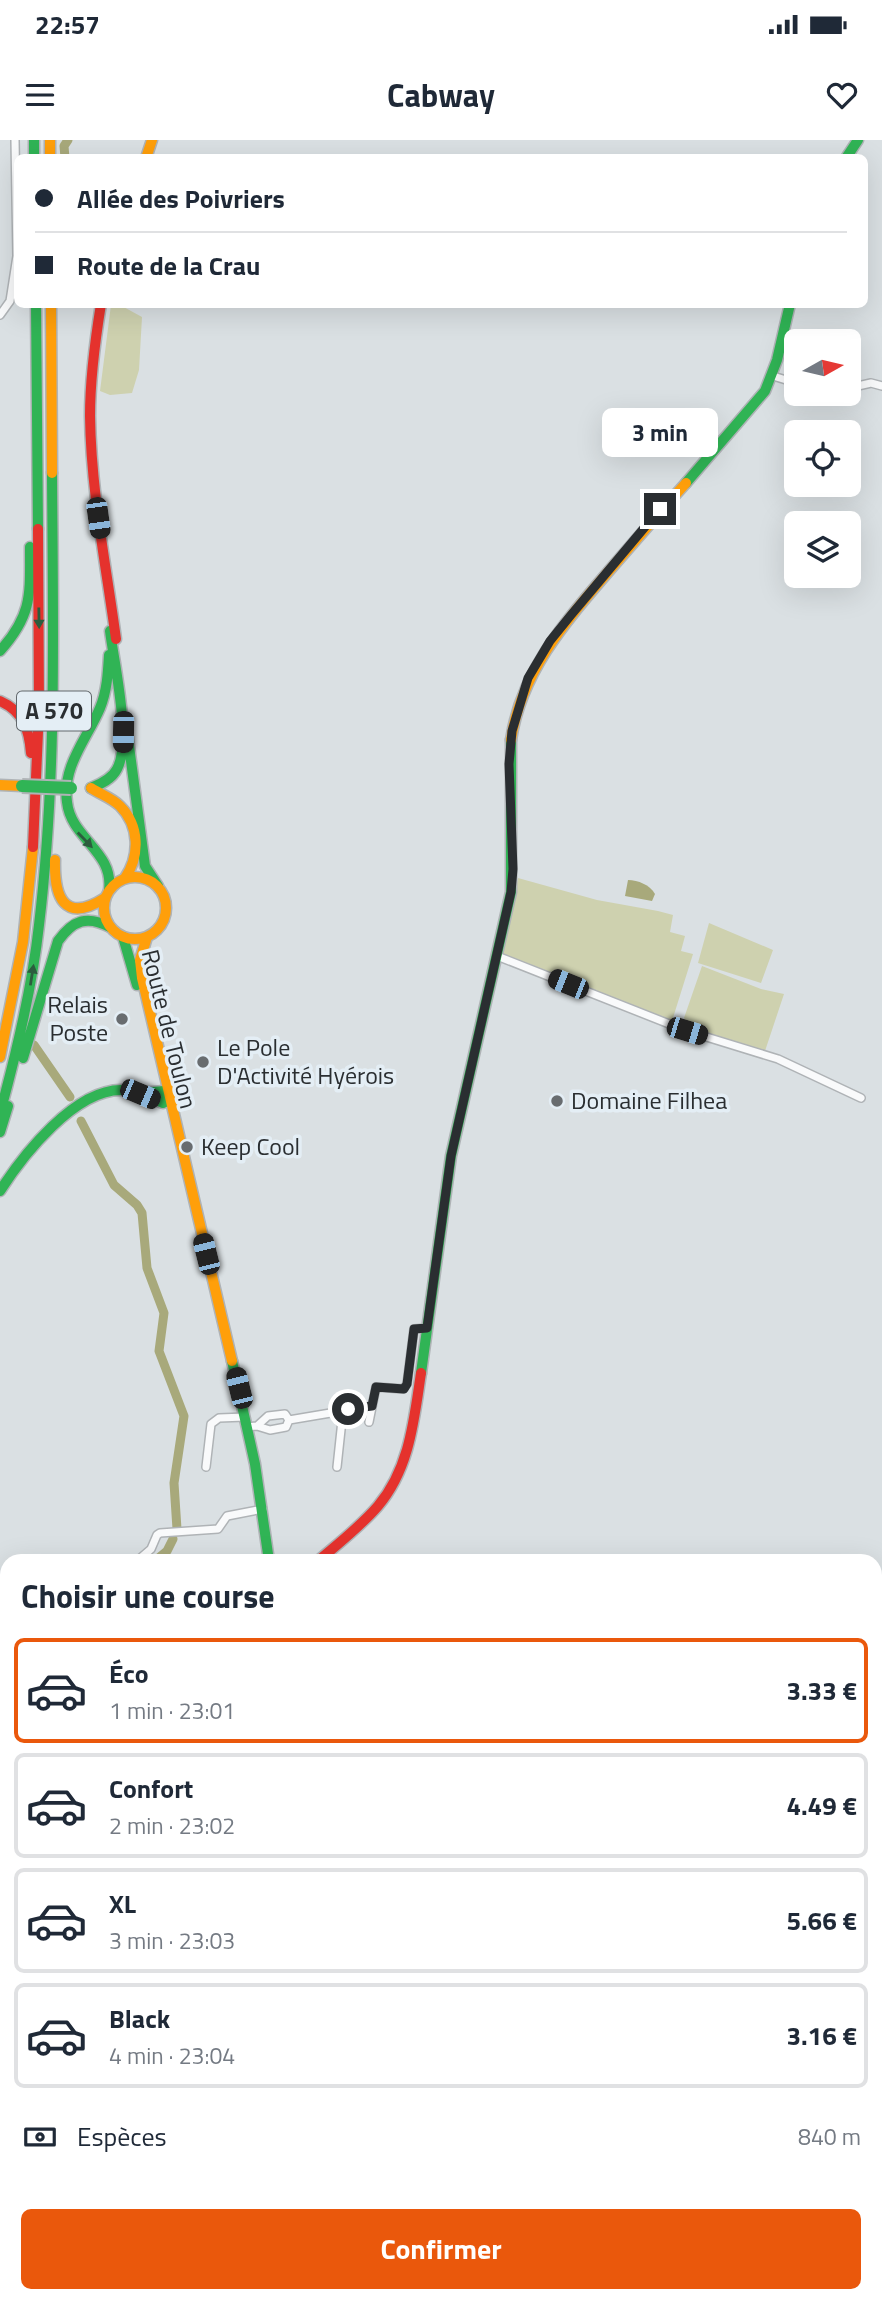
<!DOCTYPE html>
<html lang="fr">
<head>
<meta charset="utf-8">
<style>
  :root { --surface:#fff; --page:#f2f2f3; --text:#1f2937; --muted:#747a83; --line:#e0e1e3; --accent:#ea580c }
  body { margin:0; font-family:"Titillium Web",sans-serif; background:var(--page); color:var(--text); height:100vh; display:flex; flex-direction:column; font-size:26px; white-space:nowrap }
  * { box-sizing:border-box; margin:0 }
  p { font-size:23px; color:var(--muted) }
  .icon { flex:none; width:38px; height:38px; fill:none; stroke:currentColor; stroke-width:2; stroke-linecap:round; stroke-linejoin:round }
  .map { position:relative; flex:1; overflow:hidden }
  .drawer { position:absolute; left:0px; top:1414px; width:882px; height:749px; display:flex; flex-direction:column; background:var(--surface); border-radius:21px 21px 0 0; box-shadow:0 7px 28px #0002 }
  .drawer>* { flex:none }
  .top-card { position:absolute; left:14px; top:14px; width:854px; height:154px; border-radius:10px; box-shadow:0 7px 28px #0002; display:grid; align-content:center; height:154px; padding:0 21px; background:var(--surface) }
  .needle { width:46px; rotate:82deg }
  .tools { position:absolute; left:784px; top:189px; display:grid; gap:14px }
  .tools a { display:grid; place-items:center; width:77px; height:77px; border-radius:10px; background:var(--surface); box-shadow:0 7px 28px #0002; font-size:35px }
  .end { position:absolute; width:32px; height:32px; margin:-16px; border:9px solid #2a2e31; background:#fff; box-shadow:0 0 0 4px #fff }
  .from { border-radius:50% }
  .bubble { position:absolute; height:49px; border-radius:10px; background:var(--surface); box-shadow:0 7px 28px #0002; font-size:23px; font-weight:700; line-height:49px; text-align:center }
  .car { position:absolute; width:21px; height:42px; margin:-21px -10px; border-radius:9px; box-shadow:0 0 5px 2px #0007; background:linear-gradient(#222 24%,#8ab4d8 0 40%,#222 0 76%,#8ab4d8 0 86%,#222 0) }
  .top-card b { display:flex; align-items:center; gap:24px; height:66px; font-size:26px }
  .top-card b+b { border-top:2px solid var(--line) }
  .top-card i { width:18px; height:18px; background:var(--text) }
  ul { padding:0; list-style:none }
  li { display:flex; align-items:center; gap:21px; height:105px; margin:0 14px 10px; padding:0 7px; border:4px solid var(--line); border-radius:10px }
  li div { flex:1 }
  li b { display:block; font-size:26px }
  li em { font-style:normal; font-weight:700 }
  li.selected { border-color:var(--accent) }
  li>.icon { width:63px; height:63px; stroke-width:1.5 }
  h2 { padding:0 21px; font-size:32px; line-height:84px }
  .pay { display:flex; align-items:center; gap:18px; height:77px; padding:0 21px; font-size:26px }
  .pay p { margin-inline-start:auto }
  .button { display:flex; gap:14px; margin-top:auto; padding:14px 21px }
  .button a { flex:1; height:80px; border-radius:10px; background:var(--accent); color:#fff; font-size:28px; font-weight:700; line-height:80px; text-align:center }
  .status { display:flex; justify-content:space-between; align-items:center; height:49px; padding:0 35px; background:var(--surface); direction:ltr }
  .status svg { height:19px; fill:currentColor }
  header { display:flex; justify-content:space-between; align-items:center; height:91px; padding:0 21px; background:var(--surface); font-size:32px; font-weight:700 }
  .map>svg:first-child { display:block }
  .green { fill:#ced1af }
  .water { fill:#a8a97b }
  .lines { fill:none; stroke-linecap:round; stroke-linejoin:round }
  .canal { stroke:#a8a97b; stroke-width:9 }
  .street-casing { stroke:#afb3b6; stroke-width:10 }
  .fast-casing { stroke:#afb3b6; stroke-width:13 }
  .slow-casing { stroke:#afb3b6; stroke-width:13 }
  .jam-casing { stroke:#afb3b6; stroke-width:13 }
  .street { stroke:#f9fafb; stroke-width:7 }
  .fast { stroke:#30b455; stroke-width:10 }
  .slow { stroke:#ff9f0a; stroke-width:10 }
  .jam { stroke:#e5322d; stroke-width:10 }
  .fast-bridge-casing { stroke:#afb3b6; stroke-width:16; stroke-linecap:butt }
  .fast-bridge { stroke:#30b455; stroke-width:12 }
  .oneway { fill:#2c5d3e }
  .route { stroke:#2a2e31; stroke-width:9 }
  .poi-dot { fill:#686c6f; stroke:#e4eef5; stroke-width:2.5 }
  .labels { text-anchor:middle; stroke-width:7; stroke-linejoin:round; paint-order:stroke }
  .shield { fill:#e4eef5; stroke:#62686c; stroke-width:2 }
  .shield-label { font-size:23px; font-weight:bold; fill:#2a2e31 }
  .poi-label { font-size:24px; fill:#2a2e31; stroke:#e4eef5; text-anchor:start }
  .street-label { font-size:24px; fill:#2a2e31; stroke:#e4eef5 }
</style>
</head>
<body>
<div class="status"><b>22:57</b><svg viewBox="0 0 49 12"><path d="M0 12V9h3v3zM5 12V6h3v6zM10 12V3h3v9zM15 12V0h3v12zM26 1h20v11H26zM47 4h2v5h-2z"/></svg></div>
<header><svg class="icon" aria-label="menu" viewBox="0 0 24 24"><path d="M4 6h16M4 12h16M4 18h16"/></svg>Cabway<svg class="icon" aria-label="heart" viewBox="0 0 24 24"><path d="M12 20l-8-8c-3-5 5-10 8-4 3-6 11-1 8 4z"/></svg></header>
<div class="map">
<svg width="882" height="2163" viewBox="0 0 882 2163">
  <rect width="100%" height="100%" fill="#dae0e3"/>
  <path class="green" d="M111,165H120L142,177L139,230L132,253L110,255L100,251Z
    M518,738L597,760L658,771L673,775L670,792L685,796L681,811L693,814L672,881L503,815Z
    M709,783L773,810L761,843L698,823Z
    M702,826L761,849L784,854L765,911L693,891L684,878Z"/>
  <path class="water" d="M628,740C638,740 650,745 655,754L652,761L625,756Z"/>
  <g class="lines">
    <path class="canal" d="M65,18L64,6L68,0
      M34,905L70,957
      M81,981L114,1045L137,1065L142,1073L147,1128L164,1173L159,1211L184,1276L174,1343L177,1389
      M155,1421L167,1411L173,1399
      M201,2156V2163"/>
    <g class="street-casing">
      <path id="street" d="M0,175L10,161L17,116L15,0
        M773,236L796,243
        M849,248L871,243L882,246
        M497,816L687,891L778,919L861,958
        M289,1280L372,1266
        M369,1282L376,1247L403,1249L407,1244L414,1189L427,1188
        M257,1286L268,1276L285,1274L289,1280
        M247,1287L257,1286L270,1290L286,1287L289,1280
        M206,1327L211,1284L219,1278L245,1277
        M337,1327L343,1271
        M137,1421L151,1409L157,1395L160,1393L218,1389L227,1376L263,1369
        M0,2012L7,2006
        M875,2105H882
        M867,2156L868,2163
        M52,2163L53,2156
        M514,2163L517,2156"/>
    </g>
    <g class="fast-casing">
      <path id="fast" d="M34,0V18
        M846,18L858,0
        M36,164L38,389
        M686,343L765,251L777,220L790,164
        M0,511C33,474 30,454 30,407
        M109,515C108,533 107,551 100,568C87,599 62,626 67,662C71,699 114,711 109,750
        M127,591L145,726L158,746
        M91,648C101,644 112,639 117,629C132,602 114,523 110,491
        M123,797L137,845
        M23,918L58,801C73,780 87,775 110,787
        M142,953L164,951L169,961
        M0,973C17,911 32,849 39,785C57,635 53,484 52,333
        M0,992L8,966
        M0,1051C23,1015 75,949 122,950C136,950 150,958 163,963L167,961L169,953
        M232,1221L255,1324L269,1421
        M421,1233L451,1016L511,752V600
        M358,2156L359,2163"/>
    </g>
    <g class="slow-casing">
      <path id="slow" d="M50,0V18
        M146,18L152,0
        M51,164L52,333
        M511,600C521,532 565,482 608,432C634,402 660,372 686,343
        M0,645L22,646
        M91,648C100,654 112,658 120,666C140,686 140,716 125,738
        M55,720C54,757 64,784 105,758
        M104 768a31 31 0 1 1 62 0a31 31 0 1 1-62 0Z
        M147,797L140,820L142,838L232,1221
        M0,917L23,802L33,707"/>
    </g>
    <g class="jam-casing">
      <path id="jam" d="M101,164C95,201 90,238 90,276C91,351 106,425 116,499
        M0,561C23,571 29,589 31,613
        M33,707L39,569L38,389
        M318,1421C339,1403 361,1386 378,1366C410,1328 414,1279 421,1233"/>
    </g>
    <use href="#street" class="street"/>
    <use href="#fast" class="fast"/>
    <use href="#slow" class="slow"/>
    <use href="#jam" class="jam"/>
    <g class="fast-bridge-casing">
      <path id="fast-bridge" d="M22,646L71,648"/>
    </g>
    <use href="#fast-bridge" class="fast-bridge"/>
  </g>
  <defs><path id="oneway-solid" d="M-6-.8H1V-3.2L6.5 0L1 3.2V.8H-6Z" transform="scale(1.75)"/></defs>
  <g class="oneway">
    <use href="#oneway-solid" transform="translate(39 478) rotate(89)"/>
    <use href="#oneway-solid" transform="translate(85 700) rotate(46)"/>
    <use href="#oneway-solid" transform="translate(32 835) rotate(-81)"/>
  </g>
  <g class="lines">
    <path class="route" d="M348,1269L372,1266L376,1247L404,1249L407,1244L414,1189L427,1188L451,1016L511,752L513,729L509,624L512,591L528,538L550,501L571,475L660,369"/>
  </g>
  <g class="poi-dot">
    <circle cx="122" cy="879" r="7"/>
    <circle cx="203" cy="922" r="7"/>
    <circle cx="557" cy="961" r="7"/>
    <circle cx="187" cy="1007" r="7"/>
  </g>
  <g class="labels">
    <rect class="shield" x="17" y="551.5" width="74" height="39" rx="5"/>
    <g class="shield-label">
      <text x="54" y="579">A 570</text>
    </g>
    <g class="poi-label">
      <text x="108" y="873" text-anchor="end">Relais<tspan x="108" dy="28">Poste</tspan></text>
      <text x="217" y="916">Le Pole<tspan x="217" dy="28">D'Activité Hyérois</tspan></text>
      <text x="571" y="969">Domaine Filhea</text>
      <text x="201" y="1015">Keep Cool</text>
    </g>
    <g class="street-label">
      <text transform="translate(169 889) rotate(76)" y="8">Route de Toulon</text>
    </g>
  </g>
</svg>
<div class="tools">
<a><svg class="needle" viewBox="-14 -14 28 28"><path d="M0-13l5 13h-10z" fill="#e53935"/><path d="M0 13l5-13h-10z" fill="#747a83"/></svg></a>
<a><svg class="icon" aria-label="locate" viewBox="0 0 24 24"><circle cx="12" cy="12" r="6"/><path d="M12 2v4M12 18v4M2 12h4M18 12h4"/></svg></a>
<a><svg class="icon" aria-label="layers" viewBox="0 0 24 24"><path d="M12 4l9 5-9 5-9-5zM3 14l9 5 9-5"/></svg></a>
</div>
<i class="end from" style="left:348px;top:1269px"></i>
<i class="end" style="left:660px;top:369px"></i>
<div class="bubble" style="left:602px;top:268px;width:116px">3 min</div>
<i class="car" style="left:98px;top:378px;rotate:172deg"></i>
<i class="car" style="left:123px;top:592px;rotate:181deg"></i>
<i class="car" style="left:568px;top:844px;rotate:292deg"></i>
<i class="car" style="left:687px;top:891px;rotate:107deg"></i>
<i class="car" style="left:140px;top:954px;rotate:113deg"></i>
<i class="car" style="left:206px;top:1114px;rotate:346deg"></i>
<i class="car" style="left:239px;top:1248px;rotate:346deg"></i>
<div class="top-card">
<b><i class="from"></i>Allée des Poivriers</b>
<b><i></i>Route de la Crau</b>
</div>
<section class="drawer">
<h2>Choisir une course</h2>
<ul>
<li class="selected"><svg class="icon" aria-label="car" viewBox="0 0 24 24"><path d="M5 17H2v-5l4-1 3-4h7l3 4 3 1v5h-3M9 17h6M6 11h13"/><circle cx="7" cy="17" r="2"/><circle cx="17" cy="17" r="2"/></svg><div><b>Éco</b><p>1 min · 23:01</p></div><em>3.33 €</em></li>
<li><svg class="icon" aria-label="car" viewBox="0 0 24 24"><path d="M5 17H2v-5l4-1 3-4h7l3 4 3 1v5h-3M9 17h6M6 11h13"/><circle cx="7" cy="17" r="2"/><circle cx="17" cy="17" r="2"/></svg><div><b>Confort</b><p>2 min · 23:02</p></div><em>4.49 €</em></li>
<li><svg class="icon" aria-label="car" viewBox="0 0 24 24"><path d="M5 17H2v-5l4-1 3-4h7l3 4 3 1v5h-3M9 17h6M6 11h13"/><circle cx="7" cy="17" r="2"/><circle cx="17" cy="17" r="2"/></svg><div><b>XL</b><p>3 min · 23:03</p></div><em>5.66 €</em></li>
<li><svg class="icon" aria-label="car" viewBox="0 0 24 24"><path d="M5 17H2v-5l4-1 3-4h7l3 4 3 1v5h-3M9 17h6M6 11h13"/><circle cx="7" cy="17" r="2"/><circle cx="17" cy="17" r="2"/></svg><div><b>Black</b><p>4 min · 23:04</p></div><em>3.16 €</em></li>
</ul>
<div class="pay"><svg class="icon" aria-label="cash" viewBox="0 0 24 24"><path d="M3 7h18v10H3z"/><circle cx="12" cy="12" r="2"/></svg>Espèces<p>840 m</p></div>
<div class="button"><a>Confirmer</a></div>
</section>
</div>
</body>
</html>
